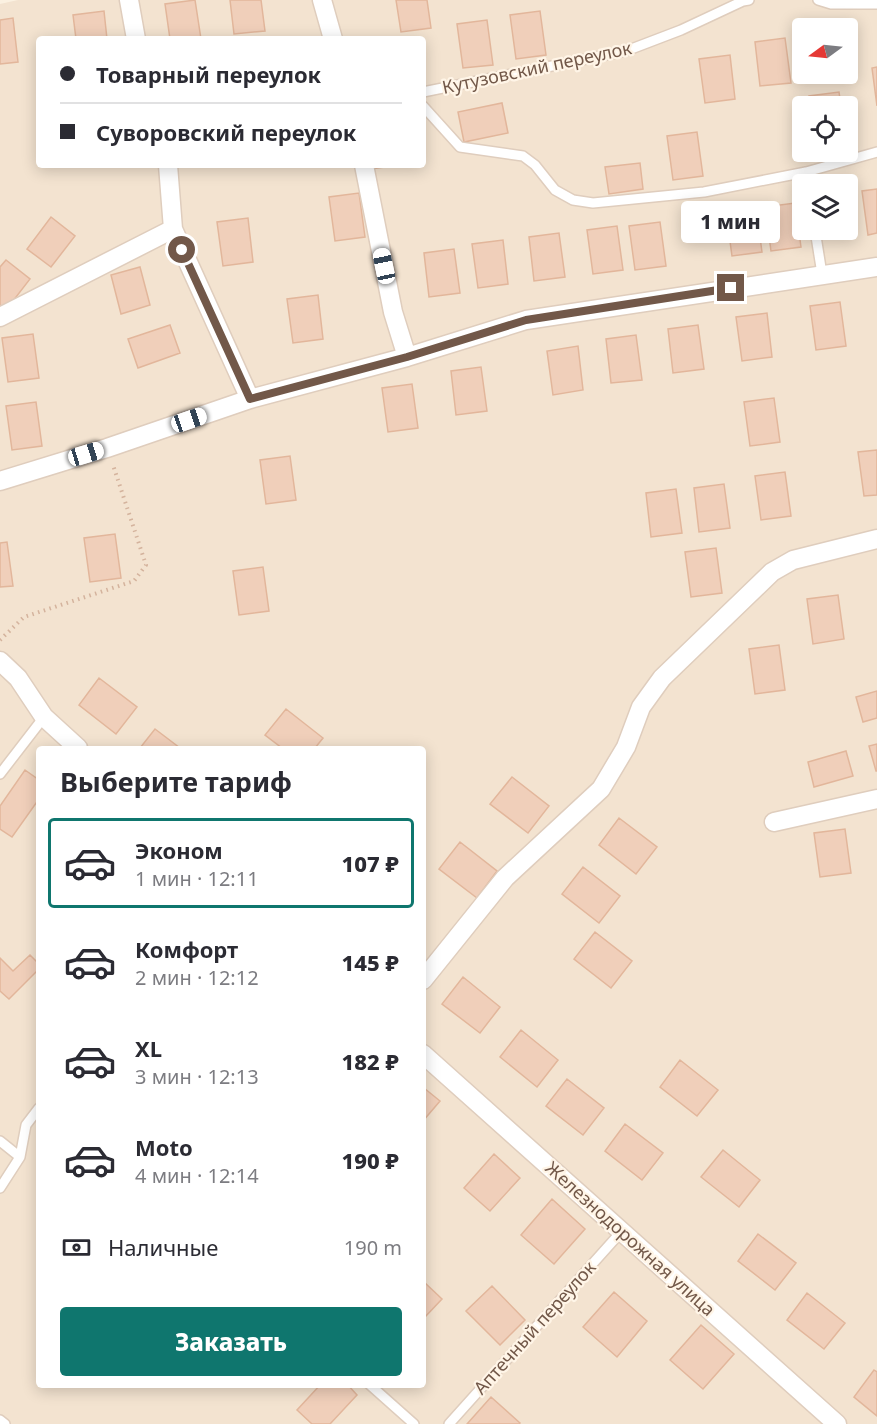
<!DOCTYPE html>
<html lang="ru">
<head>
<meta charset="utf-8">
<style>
  :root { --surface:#fff; --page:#f2f2f3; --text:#2b2b33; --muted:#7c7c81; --line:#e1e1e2; --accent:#0f766e }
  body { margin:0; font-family:"Noto Sans",sans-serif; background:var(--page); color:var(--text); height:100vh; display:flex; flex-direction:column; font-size:22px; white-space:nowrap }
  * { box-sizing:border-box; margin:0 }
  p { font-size:20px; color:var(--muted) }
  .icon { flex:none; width:33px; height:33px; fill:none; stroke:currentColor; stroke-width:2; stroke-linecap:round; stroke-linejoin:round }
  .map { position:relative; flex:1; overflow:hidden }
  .drawer { position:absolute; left:36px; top:746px; width:390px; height:642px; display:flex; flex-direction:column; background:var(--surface); border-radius:6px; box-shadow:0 3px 15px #0003 }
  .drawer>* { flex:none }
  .banner { position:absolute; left:36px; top:36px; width:390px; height:132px; border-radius:6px; box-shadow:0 3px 15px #0003; display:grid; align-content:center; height:132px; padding:0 24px; background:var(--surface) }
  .needle { width:39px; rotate:255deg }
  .controls { position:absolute; left:792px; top:18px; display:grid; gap:12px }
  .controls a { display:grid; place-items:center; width:66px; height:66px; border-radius:6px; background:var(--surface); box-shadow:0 3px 15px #0003; font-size:30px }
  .end { position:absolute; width:27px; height:27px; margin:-14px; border:8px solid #725849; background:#fff; box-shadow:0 0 0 3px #fff }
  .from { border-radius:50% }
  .bubble { position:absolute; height:42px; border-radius:6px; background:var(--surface); box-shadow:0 3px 15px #0003; font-size:20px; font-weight:800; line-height:42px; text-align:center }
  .car { position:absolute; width:18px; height:36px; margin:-18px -9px; border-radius:8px; box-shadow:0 0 4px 2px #0007; background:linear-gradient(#fff 24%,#345 0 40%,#fff 0 76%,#345 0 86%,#fff 0) }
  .banner b { display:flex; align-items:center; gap:21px; height:57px; font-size:22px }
  .banner b+b { border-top:2px solid var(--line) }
  .banner i { width:15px; height:15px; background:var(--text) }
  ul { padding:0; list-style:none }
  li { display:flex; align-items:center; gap:18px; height:90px; margin:0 12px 9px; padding:0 12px; border:3px solid transparent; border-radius:6px }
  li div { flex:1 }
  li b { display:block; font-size:22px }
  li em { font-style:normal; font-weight:800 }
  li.on { border-color:var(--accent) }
  li>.icon { width:54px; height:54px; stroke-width:1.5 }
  h2 { padding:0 24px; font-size:27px; line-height:72px }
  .pay { display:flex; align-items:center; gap:15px; height:66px; padding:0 24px; font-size:22px }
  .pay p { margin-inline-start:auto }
  .button { display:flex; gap:12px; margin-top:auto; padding:12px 24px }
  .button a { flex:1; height:69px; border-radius:6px; background:var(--accent); color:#fff; font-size:24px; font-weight:800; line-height:69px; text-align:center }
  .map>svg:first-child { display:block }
  .residential { fill:#f3e3d0; fill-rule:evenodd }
  .building { fill:#f0cfba; stroke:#e2b69b; stroke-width:1.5 }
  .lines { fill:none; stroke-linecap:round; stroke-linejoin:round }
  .service-casing { stroke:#dfcdbd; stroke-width:12 }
  .minor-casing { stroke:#dfcdbd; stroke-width:21 }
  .path { stroke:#d4b39d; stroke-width:4; stroke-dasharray:1.5 4.5; stroke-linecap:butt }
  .service { stroke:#fff; stroke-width:9 }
  .minor { stroke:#fff; stroke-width:18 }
  .route { stroke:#725849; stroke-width:8 }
  .labels { text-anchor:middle; stroke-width:4.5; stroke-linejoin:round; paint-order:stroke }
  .street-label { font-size:18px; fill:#725849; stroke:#fff5e7 }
</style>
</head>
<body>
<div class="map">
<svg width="877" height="1424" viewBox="0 0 877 1424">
  <rect width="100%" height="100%" fill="#fbf1e1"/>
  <path class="residential" d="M18,0H877V1424H0V4ZM802,28H848V74H802ZM39,39H423V165H39ZM802,106H848V152H802ZM802,184H848V230H802ZM39,748H423V1384H39Z"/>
  <path class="building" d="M195,0L201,39H170L165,4Z
    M230,0H261L265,31L234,34Z
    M396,0H427L431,28L401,32Z
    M104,11L107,39H76L73,15Z
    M540,11L546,55L516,59L510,15Z
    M13,18L18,62L0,64V20Z
    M487,20L493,65L463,68L457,24Z
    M785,38L791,83L760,86L755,42Z
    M730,55L735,99L705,103L699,59Z
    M877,67V106L872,68Z
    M839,92L841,106H810L809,96Z
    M502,103L508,133L464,142L458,112Z
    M697,132L703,176L673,180L667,136Z
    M640,163L643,189L609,194L605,167Z
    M370,165H401L370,169Z
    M877,189V233L868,235L862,191Z
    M359,193L365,237L335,241L329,197Z
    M795,203L801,247L771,251L765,207Z
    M756,208L762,252L732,256L726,212Z
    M51,217L75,236L51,267L27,249Z
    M248,218L253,262L223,266L217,222Z
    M660,222L666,266L635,270L629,226Z
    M617,226L623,270L593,274L587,230Z
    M559,233L565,277L534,281L529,237Z
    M503,240L508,284L478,288L472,244Z
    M454,249L460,293L429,297L424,253Z
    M6,260L30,279L6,310L0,306V267Z
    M140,267L150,305L121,314L111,275Z
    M318,295L323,339L293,343L287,299Z
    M840,302L846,346L816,350L810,306Z
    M767,313L772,357L742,361L736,317Z
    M170,325L180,353L138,368L128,339Z
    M698,325L704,369L673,373L668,329Z
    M33,334L39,378L8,382L2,338Z
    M636,335L642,380L611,383L606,339Z
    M578,346L583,390L553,395L547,351Z
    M481,367L487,411L456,415L451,371Z
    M412,384L418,428L388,432L382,388Z
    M774,398L780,442L750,446L744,402Z
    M36,402L42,446L12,450L6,406Z
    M877,450V495L864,496L858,452Z
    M290,456L296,500L266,504L260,460Z
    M785,472L791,516L761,520L755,476Z
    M724,484L730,528L699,532L694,488Z
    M676,489L682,533L651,537L646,493Z
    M115,534L121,578L90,582L84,538Z
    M7,542L13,586L0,587V543Z
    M716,548L722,593L691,597L685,552Z
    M263,567L269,611L239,615L233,571Z
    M838,595L844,639L813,644L807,599Z
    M779,645L785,690L755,694L749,649Z
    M99,678L137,707L116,734L79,705Z
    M877,691V718L863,722L856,697Z
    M286,709L323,738L315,748H282L265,735Z
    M155,729L180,748H140Z
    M877,744V771H876L869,746Z
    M846,751L853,776L814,787L808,762Z
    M25,770L39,780V799L12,837L0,829V806Z
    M512,777L549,806L528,833L490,804Z
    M619,818L657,847L636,874L599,845Z
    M845,829L851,873L820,877L814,833Z
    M460,842L497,871L477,898L439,869Z
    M583,867L620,896L599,923L562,894Z
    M595,932L632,961L611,988L574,959Z
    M30,955L39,964V969L9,999L0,991V958L13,971Z
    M463,977L500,1007L480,1033L442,1004Z
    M521,1030L558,1060L537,1087L500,1057Z
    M680,1060L718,1090L697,1116L660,1087Z
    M567,1079L604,1108L583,1135L546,1106Z
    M424,1088L440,1101L423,1121V1089Z
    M625,1124L663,1153L642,1180L605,1151Z
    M723,1150L760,1180L739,1207L701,1177Z
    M494,1154L520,1178L490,1211L464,1188Z
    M552,1199L585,1229L554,1264L521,1235Z
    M758,1234L796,1263L775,1290L738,1261Z
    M423,1281L442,1299L423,1319Z
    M492,1286L525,1320L500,1345L466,1311Z
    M614,1292L647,1321L617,1357L583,1327Z
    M807,1293L845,1323L824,1349L787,1320Z
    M701,1325L734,1354L703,1389L670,1360Z
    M874,1370L877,1372V1416L854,1397Z
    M321,1384H347L357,1395L330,1424H312L297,1410Z
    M491,1397L520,1423L519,1424H467Z"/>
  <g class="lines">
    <g class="service-casing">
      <path id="service" d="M818,0L831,4H877
        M423,92L626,51L681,30L743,1L749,0
        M423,106L460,147L523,156L535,165L555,190L573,200L593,203L704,192L806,172L877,152
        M806,172L808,184
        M815,230L822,274
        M0,774L44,717
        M0,1141L20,1157
        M0,1188L20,1157L26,1125L39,1108
        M369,1384L414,1424
        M0,1420L5,1424
        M449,1424L621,1232"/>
    </g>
    <g class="minor-casing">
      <path id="minor" d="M129,0L136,39
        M322,0L333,39
        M168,165L173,229L250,399
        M364,165L393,312L407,357
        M0,317L173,229
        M0,481L107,448L250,399L407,357L526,320L877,267
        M0,661L18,678L44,717L78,748
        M774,822L877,799
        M423,980L505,878L601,789L626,747L641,707L662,678L772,572L793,560L877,539
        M423,1054L837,1424"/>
    </g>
    <path class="path" d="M0,640L24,617L134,581L146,565L113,465"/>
    <use href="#service" class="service"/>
    <use href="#minor" class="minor"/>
  </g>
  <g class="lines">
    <path class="route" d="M182,250L250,399L407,357L526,320L731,288"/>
  </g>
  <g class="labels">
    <g class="street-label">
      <text transform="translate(537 68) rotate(-12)" y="6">Кутузовский переулок</text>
      <text transform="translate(630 1239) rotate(42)" y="6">Железнодорожная улица</text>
      <text transform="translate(535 1328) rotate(-48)" y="6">Аптечный переулок</text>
    </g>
  </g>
</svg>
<div class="controls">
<a><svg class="needle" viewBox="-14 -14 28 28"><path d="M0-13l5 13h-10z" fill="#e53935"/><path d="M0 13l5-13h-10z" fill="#7c7c81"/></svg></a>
<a><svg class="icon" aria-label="locate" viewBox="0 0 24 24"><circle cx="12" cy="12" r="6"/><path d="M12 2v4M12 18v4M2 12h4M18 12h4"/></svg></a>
<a><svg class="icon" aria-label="layers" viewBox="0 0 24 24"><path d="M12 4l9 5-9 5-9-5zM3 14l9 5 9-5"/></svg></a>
</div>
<i class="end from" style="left:182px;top:250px"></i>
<i class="end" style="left:731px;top:288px"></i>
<div class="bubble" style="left:681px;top:201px;width:99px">1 мин</div>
<i class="car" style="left:384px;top:266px;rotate:348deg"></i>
<i class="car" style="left:189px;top:420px;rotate:71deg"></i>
<i class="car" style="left:86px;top:454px;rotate:73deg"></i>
<div class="banner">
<b><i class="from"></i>Товарный переулок</b>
<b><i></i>Суворовский переулок</b>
</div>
<section class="drawer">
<h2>Выберите тариф</h2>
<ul>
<li class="on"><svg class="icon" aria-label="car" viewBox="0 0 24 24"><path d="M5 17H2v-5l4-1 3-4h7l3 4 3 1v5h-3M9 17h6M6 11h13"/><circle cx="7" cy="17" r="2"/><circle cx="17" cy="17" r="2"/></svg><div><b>Эконом</b><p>1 мин · 12:11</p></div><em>107 ₽</em></li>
<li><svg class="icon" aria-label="car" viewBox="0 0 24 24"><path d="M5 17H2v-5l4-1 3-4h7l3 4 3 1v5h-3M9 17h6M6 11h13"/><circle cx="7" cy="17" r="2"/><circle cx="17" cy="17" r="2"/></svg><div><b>Комфорт</b><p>2 мин · 12:12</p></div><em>145 ₽</em></li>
<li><svg class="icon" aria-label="car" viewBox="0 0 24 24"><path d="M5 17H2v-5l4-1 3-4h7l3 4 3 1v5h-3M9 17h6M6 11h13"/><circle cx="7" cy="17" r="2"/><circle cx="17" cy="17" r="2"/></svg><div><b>XL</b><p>3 мин · 12:13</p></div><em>182 ₽</em></li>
<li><svg class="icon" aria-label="car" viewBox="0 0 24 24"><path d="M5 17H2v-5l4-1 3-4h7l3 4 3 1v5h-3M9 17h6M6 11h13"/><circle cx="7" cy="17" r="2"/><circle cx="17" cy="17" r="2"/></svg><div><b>Moto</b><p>4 мин · 12:14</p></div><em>190 ₽</em></li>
</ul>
<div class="pay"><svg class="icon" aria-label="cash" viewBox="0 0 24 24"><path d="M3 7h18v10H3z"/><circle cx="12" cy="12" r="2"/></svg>Наличные<p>190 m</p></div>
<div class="button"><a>Заказать</a></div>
</section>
</div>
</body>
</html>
